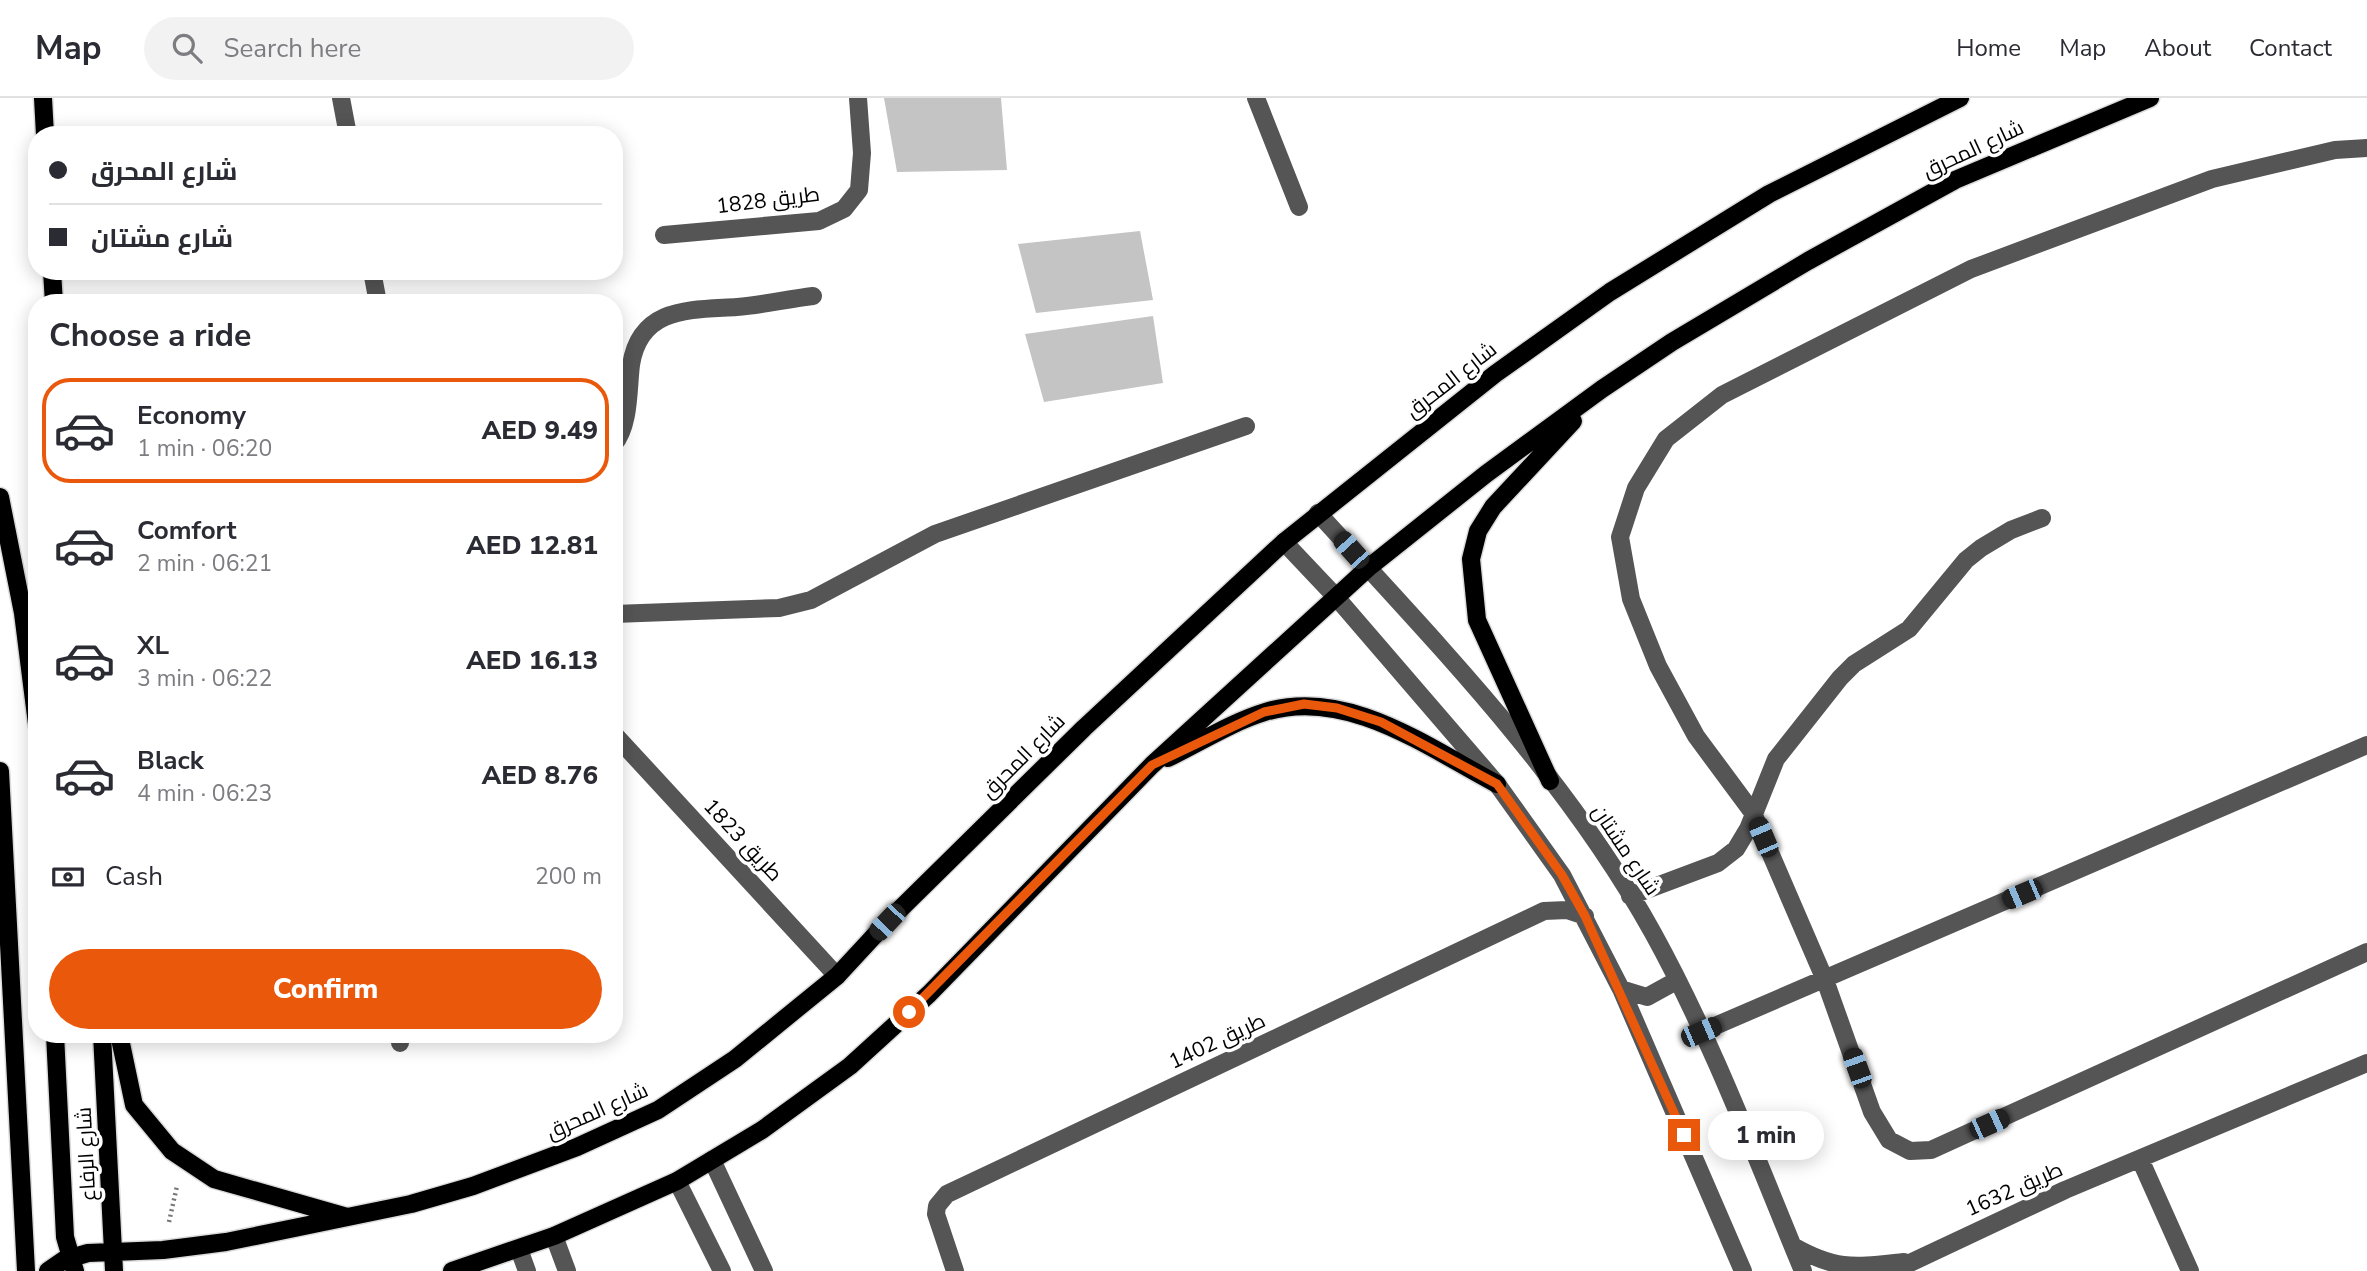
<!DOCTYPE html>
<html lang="en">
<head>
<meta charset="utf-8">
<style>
  :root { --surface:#fff; --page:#f2f2f3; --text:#2b2b33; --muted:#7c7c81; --line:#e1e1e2; --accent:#ea580c }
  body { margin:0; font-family:"Nunito Sans",Cairo,sans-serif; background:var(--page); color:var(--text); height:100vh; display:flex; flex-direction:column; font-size:26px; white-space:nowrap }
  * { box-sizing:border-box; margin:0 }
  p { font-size:23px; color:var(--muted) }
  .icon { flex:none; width:38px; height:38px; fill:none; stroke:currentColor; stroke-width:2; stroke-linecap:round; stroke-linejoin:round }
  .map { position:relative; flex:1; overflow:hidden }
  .drawer { position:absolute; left:28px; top:196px; width:595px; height:749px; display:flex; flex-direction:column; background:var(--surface); border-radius:28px; box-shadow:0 4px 18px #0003 }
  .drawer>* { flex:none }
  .hud { position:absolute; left:28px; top:28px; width:595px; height:154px; border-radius:28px; box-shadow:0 4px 18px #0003; display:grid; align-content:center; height:154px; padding:0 21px; background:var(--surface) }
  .end { position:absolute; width:32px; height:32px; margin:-16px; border:9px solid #ea580c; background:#fff; box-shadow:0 0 0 4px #fff }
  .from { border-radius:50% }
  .bubble { position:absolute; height:49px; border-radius:24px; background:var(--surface); box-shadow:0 4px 18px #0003; font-size:23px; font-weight:800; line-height:49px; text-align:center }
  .car { position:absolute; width:21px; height:42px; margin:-21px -10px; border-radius:9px; box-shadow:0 0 5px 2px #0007; background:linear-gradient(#222 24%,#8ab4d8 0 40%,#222 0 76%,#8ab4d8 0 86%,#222 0) }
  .hud b { display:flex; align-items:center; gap:24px; height:66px; font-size:26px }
  .hud b+b { border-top:2px solid var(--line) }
  .hud i { width:18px; height:18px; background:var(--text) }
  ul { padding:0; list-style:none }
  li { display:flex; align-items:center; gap:21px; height:105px; margin:0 14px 10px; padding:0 7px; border:4px solid transparent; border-radius:28px }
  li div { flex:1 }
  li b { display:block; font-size:26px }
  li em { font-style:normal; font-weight:800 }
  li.on { border-color:var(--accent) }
  li>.icon { width:63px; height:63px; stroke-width:1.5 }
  h2 { padding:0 21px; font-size:32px; line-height:84px }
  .pay { display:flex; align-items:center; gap:18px; height:77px; padding:0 21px; font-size:26px }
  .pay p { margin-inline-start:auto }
  .cta { display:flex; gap:14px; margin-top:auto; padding:14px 21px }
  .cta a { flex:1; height:80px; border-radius:42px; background:var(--accent); color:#fff; font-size:28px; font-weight:800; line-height:80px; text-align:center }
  header { display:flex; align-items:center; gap:42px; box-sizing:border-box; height:98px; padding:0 35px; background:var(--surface); border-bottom:2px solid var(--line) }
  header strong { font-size:33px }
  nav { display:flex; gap:38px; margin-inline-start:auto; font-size:24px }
  .search { width:490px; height:63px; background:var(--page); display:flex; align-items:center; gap:18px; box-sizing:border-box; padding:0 24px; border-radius:38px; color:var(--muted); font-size:26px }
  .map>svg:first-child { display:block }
  .building { fill:#c4c4c4 }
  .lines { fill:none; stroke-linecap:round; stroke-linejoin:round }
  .major-casing { stroke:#dbdbdb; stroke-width:21 }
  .path { stroke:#777; stroke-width:4.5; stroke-dasharray:2 3.5; stroke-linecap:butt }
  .minor { stroke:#555; stroke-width:18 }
  .major { stroke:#000; stroke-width:18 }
  .route { stroke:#ea580c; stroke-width:9 }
  .labels { text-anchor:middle; stroke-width:7; stroke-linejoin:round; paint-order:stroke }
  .street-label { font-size:21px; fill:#000; stroke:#fff }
</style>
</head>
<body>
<header>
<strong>Map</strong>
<div class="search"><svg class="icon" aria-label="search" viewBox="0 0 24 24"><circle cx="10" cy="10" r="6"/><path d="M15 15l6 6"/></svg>Search here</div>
<nav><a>Home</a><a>Map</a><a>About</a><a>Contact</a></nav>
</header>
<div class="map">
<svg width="2367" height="1173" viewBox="0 0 2367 1173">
  <rect width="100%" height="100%" fill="#fff"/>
  <path class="building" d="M884,0H1001L1007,72L897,74Z
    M1140,133L1153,202L1036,215L1018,146Z
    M1153,218L1163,285L1044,304L1025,236Z"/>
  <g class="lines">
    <g class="major-casing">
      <path id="major" d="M43,0L45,37
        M52,173L54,205
        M0,399L23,515L37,626
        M1168,660C1199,645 1232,624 1265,614C1347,589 1427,649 1497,686
        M0,673L26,1173
        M1550,683L1477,522L1471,461L1478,433L1493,409L1573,323
        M55,936L65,1139L75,1173
        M102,936L114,1173
        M119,936L134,1007L172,1053L214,1081L347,1119
        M48,1173L64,1162L88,1155L163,1152L226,1144L411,1106L473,1088L577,1049L658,1012L735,961L837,878L887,824L1084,630L1284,444L1495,276L1610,194L1769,96L1960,0
        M452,1173L554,1138L677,1083L762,1032L850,968L929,896L1152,667L1368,470L1486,376L1602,291L1672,244L1808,163L1955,82L2150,0"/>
    </g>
    <path class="path" d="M169,1124L177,1088"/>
    <path class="minor" d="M341,0L348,37
      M1256,0L1299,109
      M2367,50L2335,52L2212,81L1971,171L1722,297L1666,341L1636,390L1620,439L1631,501L1658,568L1696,638L1753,715L1825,882L1872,1014L1889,1042L1910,1053L1931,1052L2367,854
      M664,137L819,123L844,111L859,92L862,55L858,0
      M372,173L378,205
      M614,346C630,327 628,290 631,267C640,208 691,212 737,209C762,207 788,201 813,198
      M1318,415C1438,547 1566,678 1653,835C1712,942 1756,1060 1803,1173
      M1284,444L1336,499L1497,686L1562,777L1621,891L1743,1173
      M614,516L779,510L811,502L935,436L1246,328
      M614,636L837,878
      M1630,798L1718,765L1736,751L1748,731L1776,661L1840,580L1854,566L1909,531L1966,462L1981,450L2011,432L2042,420
      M1621,891L1647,899L1676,883
      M1701,934L2367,647
      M400,936V945
      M2140,1061L2190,1173
      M712,1062L764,1173
      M677,1083L722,1173
      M554,1138L567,1173
      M1793,1148C1837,1173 1855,1169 1904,1164
      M519,1151L527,1173
      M955,1173L936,1116L937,1108L947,1096L1544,813L1567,812L1585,818
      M1893,1173L2065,1092L2367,965"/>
    <use href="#major" class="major"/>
  </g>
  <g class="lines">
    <path class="route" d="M909,914L1152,667L1264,614L1304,606L1337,610L1381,624L1497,686L1562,777L1585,818L1684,1037"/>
  </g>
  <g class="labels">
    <g class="street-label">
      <text transform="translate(1973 51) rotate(-25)" y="7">شارع المحرق</text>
      <text transform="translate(768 102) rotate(-7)" y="7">طريق 1828</text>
      <text transform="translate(1451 282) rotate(-38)" y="7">شارع المحرق</text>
      <text transform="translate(1023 658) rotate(-45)" y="7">شارع المحرق</text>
      <text transform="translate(743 742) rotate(47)" y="7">طريق 1823</text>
      <text transform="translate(1626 752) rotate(56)" y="7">شارع مشتان</text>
      <text transform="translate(1217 943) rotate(-25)" y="7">طريق 1402</text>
      <text transform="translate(597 1013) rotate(-24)" y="7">شارع المحرق</text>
      <text transform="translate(86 1056) rotate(-93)" y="7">شارع الرفاع</text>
      <text transform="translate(2014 1091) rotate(-24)" y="7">طريق 1632</text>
    </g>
  </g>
</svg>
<i class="end from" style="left:909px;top:914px"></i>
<i class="end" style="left:1684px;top:1037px"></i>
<div class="bubble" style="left:1708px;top:1013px;width:116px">1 min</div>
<i class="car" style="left:1351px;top:452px;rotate:318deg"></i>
<i class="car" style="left:1763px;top:739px;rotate:337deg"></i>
<i class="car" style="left:2022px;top:796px;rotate:247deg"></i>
<i class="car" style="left:887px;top:824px;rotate:223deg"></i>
<i class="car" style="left:1701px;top:934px;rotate:67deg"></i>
<i class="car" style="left:1857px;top:970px;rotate:340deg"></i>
<i class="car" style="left:1989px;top:1026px;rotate:66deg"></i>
<div class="hud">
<b><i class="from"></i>شارع المحرق</b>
<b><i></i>شارع مشتان</b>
</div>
<section class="drawer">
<h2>Choose a ride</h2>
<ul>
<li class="on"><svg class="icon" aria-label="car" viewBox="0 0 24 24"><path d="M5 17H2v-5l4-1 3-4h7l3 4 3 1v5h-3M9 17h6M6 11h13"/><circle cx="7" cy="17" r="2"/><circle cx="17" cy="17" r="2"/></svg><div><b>Economy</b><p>1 min · 06:20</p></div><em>AED 9.49</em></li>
<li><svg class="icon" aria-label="car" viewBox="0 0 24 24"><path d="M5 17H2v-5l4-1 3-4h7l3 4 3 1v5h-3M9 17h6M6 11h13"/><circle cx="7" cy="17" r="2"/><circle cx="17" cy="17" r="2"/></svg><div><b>Comfort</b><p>2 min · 06:21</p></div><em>AED 12.81</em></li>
<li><svg class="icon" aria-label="car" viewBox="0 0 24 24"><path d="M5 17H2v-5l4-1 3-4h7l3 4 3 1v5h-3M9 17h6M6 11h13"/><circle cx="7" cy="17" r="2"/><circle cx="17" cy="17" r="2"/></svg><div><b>XL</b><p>3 min · 06:22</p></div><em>AED 16.13</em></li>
<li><svg class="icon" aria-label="car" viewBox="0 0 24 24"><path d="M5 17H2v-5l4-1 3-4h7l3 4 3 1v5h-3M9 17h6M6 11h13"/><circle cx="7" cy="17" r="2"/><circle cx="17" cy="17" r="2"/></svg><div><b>Black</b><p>4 min · 06:23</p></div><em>AED 8.76</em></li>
</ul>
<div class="pay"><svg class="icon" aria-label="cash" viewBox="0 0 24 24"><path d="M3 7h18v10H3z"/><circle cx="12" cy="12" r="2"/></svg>Cash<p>200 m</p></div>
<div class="cta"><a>Confirm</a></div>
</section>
</div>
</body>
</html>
